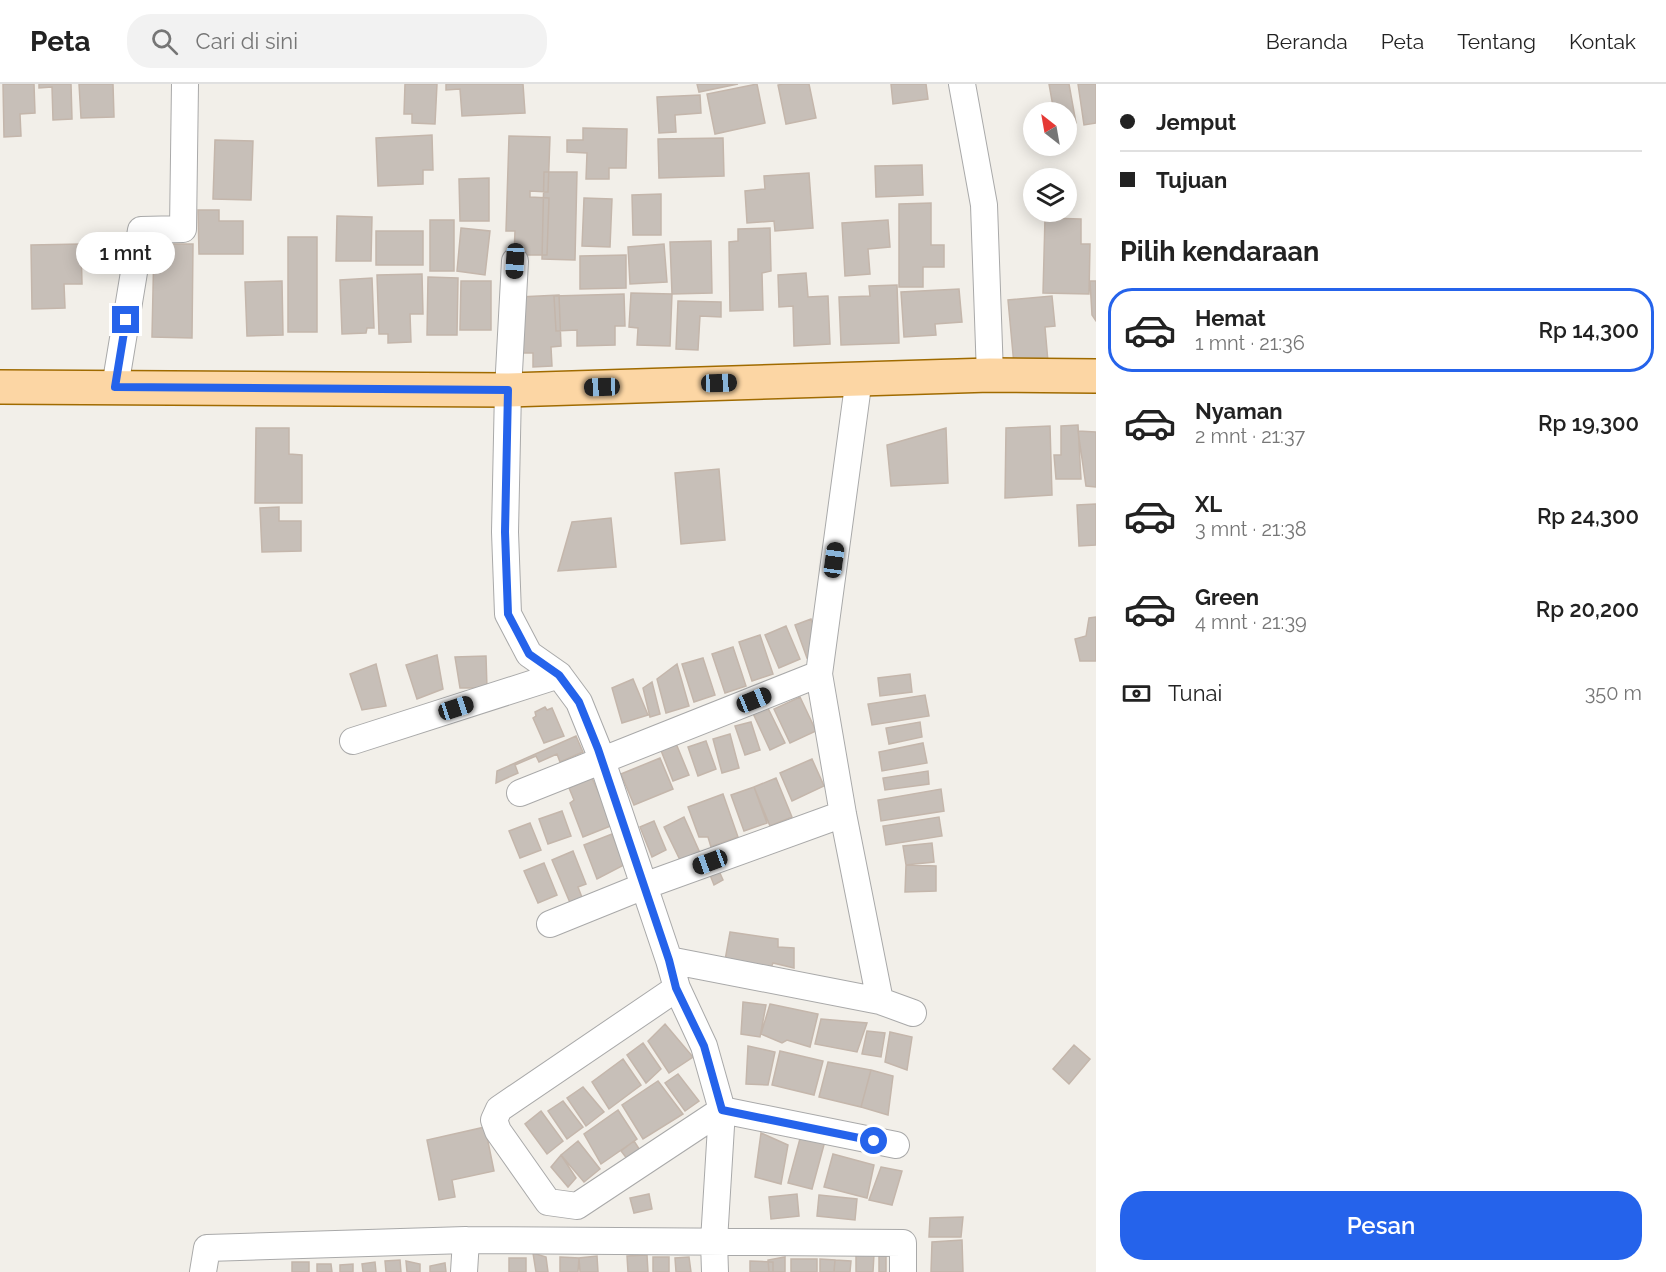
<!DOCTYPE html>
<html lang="id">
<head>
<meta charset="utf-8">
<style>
  :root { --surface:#fff; --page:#f2f2f2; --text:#222; --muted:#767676; --line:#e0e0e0; --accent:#2563eb }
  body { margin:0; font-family:Raleway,sans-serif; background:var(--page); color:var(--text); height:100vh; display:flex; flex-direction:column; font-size:22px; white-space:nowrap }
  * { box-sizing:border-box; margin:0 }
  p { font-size:20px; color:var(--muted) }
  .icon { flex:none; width:33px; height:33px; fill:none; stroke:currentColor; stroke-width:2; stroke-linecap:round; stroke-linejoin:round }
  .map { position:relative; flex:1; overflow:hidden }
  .details { display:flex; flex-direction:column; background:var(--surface); width:570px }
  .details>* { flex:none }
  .top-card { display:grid; align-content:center; height:132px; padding:0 24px; background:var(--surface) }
  .needle { width:39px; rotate:329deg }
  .fabs { position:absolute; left:1023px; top:18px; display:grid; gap:12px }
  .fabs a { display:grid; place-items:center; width:54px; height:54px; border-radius:50%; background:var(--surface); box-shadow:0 3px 15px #0003; font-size:30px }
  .end { position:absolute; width:27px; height:27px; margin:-14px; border:8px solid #2563eb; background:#fff; box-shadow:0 0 0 3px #fff }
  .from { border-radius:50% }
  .bubble { position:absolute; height:42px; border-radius:21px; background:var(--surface); box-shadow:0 3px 15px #0003; font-size:20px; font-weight:600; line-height:42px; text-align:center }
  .car { position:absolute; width:18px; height:36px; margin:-18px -9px; border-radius:8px; box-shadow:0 0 4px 2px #0007; background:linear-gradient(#222 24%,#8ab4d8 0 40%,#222 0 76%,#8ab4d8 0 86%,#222 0) }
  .top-card b { display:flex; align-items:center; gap:21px; height:57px; font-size:22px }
  .top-card b+b { border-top:2px solid var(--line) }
  .top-card i { width:15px; height:15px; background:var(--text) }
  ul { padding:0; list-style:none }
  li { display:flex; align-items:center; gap:18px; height:84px; margin:0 12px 9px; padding:0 12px; border:3px solid transparent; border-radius:24px }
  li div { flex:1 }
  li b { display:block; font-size:22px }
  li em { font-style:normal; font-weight:600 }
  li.selected { border-color:var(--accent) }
  li>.icon { width:54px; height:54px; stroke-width:1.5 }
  h2 { padding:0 24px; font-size:27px; line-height:72px }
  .pay { display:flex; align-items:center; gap:15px; height:66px; padding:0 24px; font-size:22px }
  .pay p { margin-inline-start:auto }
  .action { display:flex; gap:12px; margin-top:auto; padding:12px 24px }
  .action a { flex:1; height:69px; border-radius:24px; background:var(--accent); color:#fff; font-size:24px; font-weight:600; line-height:69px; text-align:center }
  header { display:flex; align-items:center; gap:36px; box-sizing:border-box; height:84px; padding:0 30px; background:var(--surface); border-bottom:2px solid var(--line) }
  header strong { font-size:28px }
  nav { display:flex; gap:33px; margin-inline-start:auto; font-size:21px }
  .search { width:420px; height:54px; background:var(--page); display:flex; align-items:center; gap:15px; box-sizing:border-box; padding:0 21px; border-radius:24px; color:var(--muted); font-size:22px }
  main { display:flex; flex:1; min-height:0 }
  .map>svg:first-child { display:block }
  .building { fill:#c7bfb8; stroke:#c4b6ab; stroke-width:1.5 }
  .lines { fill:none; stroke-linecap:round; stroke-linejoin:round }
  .minor-casing { stroke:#a9a9a9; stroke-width:28 }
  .major-casing { stroke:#a06b00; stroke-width:36 }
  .minor { stroke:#fff; stroke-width:26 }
  .major { stroke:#fcd6a4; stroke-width:33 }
  .route { stroke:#2563eb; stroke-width:8 }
</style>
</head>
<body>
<header>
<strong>Peta</strong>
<div class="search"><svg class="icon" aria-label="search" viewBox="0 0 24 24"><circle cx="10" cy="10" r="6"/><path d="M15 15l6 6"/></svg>Cari di sini</div>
<nav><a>Beranda</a><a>Peta</a><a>Tentang</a><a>Kontak</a></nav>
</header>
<main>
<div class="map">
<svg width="1096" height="1188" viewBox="0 0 1096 1188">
  <rect width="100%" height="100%" fill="#f2efe9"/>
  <path class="building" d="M3,0H34L35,29L20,30L21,52L4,53Z
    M39,0H71L72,35L53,36L52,3L39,4Z
    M79,0H113L114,33L81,34Z
    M405,0H437L435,40L412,39V30H404Z
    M446,0H523L525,29L462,32L460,5L446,6Z
    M697,0H738L699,8Z
    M757,0L765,39L715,50L707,10Z
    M783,0H809L816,34L786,40L778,1Z
    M891,0H926L928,15L893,20Z
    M1049,0H1069L1076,39L1066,41V28H1054Z
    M1078,0H1096V39L1084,41Z
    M700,11L701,29L675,31L676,48L659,49L657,13Z
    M583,44L627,45L626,84H609V95H586L587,69L567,68V56H583Z
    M432,51L433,86H423V100L378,102L376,54Z
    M509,52L550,53L548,108L530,107V113L549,114L547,171H514L515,147H506Z
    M723,54L724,92L659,94L658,55Z
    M215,56L253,57L251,116L213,115Z
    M922,81L923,111L876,113L875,82Z
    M544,88H577L575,176L542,175Z
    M809,89L813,144L775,147L774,137L747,139L745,107L765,105L764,92Z
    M489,94V137H460L459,95Z
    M661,110V151H633L632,111Z
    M584,114L612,115L610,163L582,162Z
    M931,119V161H944V183H923V203H899V120Z
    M198,126H219V137H243V170H199Z
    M337,132L372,133L371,177H336Z
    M1045,134L1081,135V160H1090L1089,210L1043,209Z
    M430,136H454V187H430Z
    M888,136L890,163L868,165L870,190L845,192L842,139Z
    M461,144L490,147L485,191L457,187Z
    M770,144L771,187L762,189L763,226L730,227L729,158L738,157V145Z
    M376,147H423V181H376Z
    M288,153H317V248H288Z
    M711,157L712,209L672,210L670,158Z
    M81,160L82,200H64L65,224L32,225L31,161Z
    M154,160H193L192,254L152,253Z
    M664,160L667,198L630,200L628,163Z
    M626,171V204L580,205V172Z
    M806,189L808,213L828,212L830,260L794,262L793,222L779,223L778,191Z
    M422,190L423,230H410L411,258L388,259V250H379L377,191Z
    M428,193L458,194L457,251H427Z
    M372,194L374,244H367L366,249L342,250L340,196Z
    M282,197L283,251L247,252L245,198Z
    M461,197H491V246H460Z
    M1090,197H1096V237L1092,231Z
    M897,201L899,259L841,261L839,213L870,212L869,202Z
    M959,205L962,238L935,240L936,251L904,253L901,208Z
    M631,209L672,210L670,262L637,261L638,244L629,243Z
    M624,210L625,242H615V261L577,262V246L556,247L554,212Z
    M559,211L561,262L551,263L552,282L533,283V269H521L519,213Z
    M1052,212L1055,242L1045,243L1048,278L1014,281L1008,216Z
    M678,217L721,218V233L700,232L698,266L676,265Z
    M1078,341L1081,395H1056L1054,371H1061V342Z
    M1050,342L1052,411L1005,414L1006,344Z
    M256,344H289V370L302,371V419H255Z
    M946,344L948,399L891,402L887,361Z
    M1078,347L1096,348V403L1086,402Z
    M719,385L725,456L681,460L675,389Z
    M1096,420V461L1079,462L1077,421Z
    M279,423V437H301V467L262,468L260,424Z
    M611,434L616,483L558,487L572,438Z
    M1096,533V577H1080L1075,555L1086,552L1089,534Z
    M811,535L823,568L807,574L795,541Z
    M786,542L800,575L779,584L765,551Z
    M760,551L773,590L752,597L739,558Z
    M733,563L746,602L725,609L712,570Z
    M437,571L443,605L417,615L406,581Z
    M486,572L487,604H460L455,573Z
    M703,574L715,611L694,618L682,580Z
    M376,580L386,622L362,626L350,590Z
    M677,580L689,622L666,629L657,595Z
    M910,590L912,608L880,612L878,594Z
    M633,595L648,631L622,639L612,604Z
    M652,598L660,630L650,633L643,604Z
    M925,611L929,632L872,641L868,620Z
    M800,613L816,647L790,659L774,625Z
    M765,618L785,659L770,666L751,625Z
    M545,623L547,626L552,624L564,652L544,659L533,634L536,632L535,628Z
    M751,638L760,666L745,671L735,642Z
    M920,638L922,653L889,660L886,644Z
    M730,650L739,684L722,689L713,655Z
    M576,652L583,668L560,678L557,670L539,678L536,672L515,681L518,689L496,699L497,687Z
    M675,657L689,691L673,697L660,664Z
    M706,657L716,685L698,692L688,663Z
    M923,659L927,679L882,687L879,668Z
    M660,674L673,705L634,721L621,690Z
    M812,675L824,702L792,717L780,689Z
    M928,687L929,700L885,706L883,694Z
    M592,694L613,741L583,753L570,719L574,716L569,704Z
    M776,694L792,733L770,742L754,703Z
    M754,703L767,739L744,747L731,711Z
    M941,705L944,727L881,737L878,716Z
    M723,710L738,753L711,763L708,753H699L688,723Z
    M562,727L571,752L548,760L539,735Z
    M684,733L700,769L681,778L664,743Z
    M939,733L942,752L886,761L883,742Z
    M654,737L666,766L652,773L640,743Z
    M530,739L541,766L520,774L509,747Z
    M612,750L624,781L597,795L584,761Z
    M932,759L934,778L906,781L903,762Z
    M573,767L586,800L578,803L583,816L571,821L552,776Z
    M544,779L557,811L538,819L524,787Z
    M906,781L936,782V807L905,808Z
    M719,787L723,796L714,801L710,791Z
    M730,848L778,855V863L794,864V884L773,879L769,889L724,882Z
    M743,918L766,921L760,953L741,950Z
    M770,920L818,930L810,963L787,956L782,959L761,950Z
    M821,935L867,939L857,968L815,960Z
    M665,940L693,973L669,989L648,957Z
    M867,947L885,949L881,973L862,970Z
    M890,948L912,953L907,986L885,978Z
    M643,959L661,985L646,999L627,971Z
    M1074,961L1090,975L1069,1000L1053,985Z
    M748,962L775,968L768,1001L746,1000Z
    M780,967L823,977L814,1011L772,1001Z
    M623,975L641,1001L609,1025L592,998Z
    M828,978L871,986L861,1023L819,1013Z
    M871,986L893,992L888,1031L861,1023Z
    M678,990L699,1017L685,1027L665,999Z
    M658,997L683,1030L643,1055L622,1021Z
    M583,1003L604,1028L586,1042L567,1014Z
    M563,1017L583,1043L567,1055L548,1027Z
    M618,1026L637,1055L601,1080L584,1050Z
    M541,1027L563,1057L547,1070L525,1040Z
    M485,1043L494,1087L452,1096L455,1113L439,1116L427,1056Z
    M761,1049L788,1061L781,1100L755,1093Z
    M801,1051L825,1057L812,1105L788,1099Z
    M578,1057L600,1085L584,1098L561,1071Z
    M634,1057L643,1071L631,1080L621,1067Z
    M833,1070L874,1081L867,1114L824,1103Z
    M561,1071L576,1094L568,1103L551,1083Z
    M881,1083L902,1087L892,1121L869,1116Z
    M649,1110L652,1125L634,1129L630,1114Z
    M797,1110L799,1132L771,1135L769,1113Z
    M819,1111L857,1115L855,1136L817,1132Z
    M963,1133L961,1153H929L930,1134Z
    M962,1156L963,1188H931L932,1158Z
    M533,1169L546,1173L548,1188H536Z
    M856,1169L874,1170L873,1188H856Z
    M647,1171L648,1188H628L627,1172Z
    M597,1172L598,1188H580L579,1174Z
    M879,1172H886V1188H879Z
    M560,1173L579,1174L578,1188H560Z
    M653,1173H669V1188H653Z
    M689,1173L691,1188H676L675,1174Z
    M785,1173V1188H769L768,1176Z
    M509,1174H526V1188H509Z
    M791,1175H817V1188H791Z
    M820,1175L835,1176L834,1188H820Z
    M400,1176L401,1188H386L385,1177Z
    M835,1176L851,1177L850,1188H834Z
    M406,1177L420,1180V1188H407Z
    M750,1177L773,1178V1188H750Z
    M292,1178H309V1188H292Z
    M375,1178L376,1188H363L362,1180Z
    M445,1179L446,1188H430V1182Z
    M317,1180H331L332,1188H317Z
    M353,1180V1188H340V1181Z"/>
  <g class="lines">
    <g class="minor-casing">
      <path id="minor" d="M962,0L984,121L990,291
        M515,177L508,306L505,448L508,530L529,570L559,591L579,618L598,665L669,876L677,904L704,962L722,1026L714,1157L715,1188
        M115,303L141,146L183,145L185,0
        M819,590L859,294
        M353,657L559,591
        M520,709L819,590L843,730L880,917
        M550,840L644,802L843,730
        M669,876L880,917L913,929
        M677,904L499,1025L494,1036L498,1047L548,1118L577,1122L722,1026L896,1061
        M203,1188L207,1164L466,1156L903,1159V1188
        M464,1188L466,1156"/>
    </g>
    <g class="major-casing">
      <path id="major" d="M0,303L508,306L990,291L1096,292"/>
    </g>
    <use href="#minor" class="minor"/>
    <use href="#major" class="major"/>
  </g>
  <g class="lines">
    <path class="route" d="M126,236L115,303L508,306L505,448L508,530L529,570L559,591L579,618L598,665L669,876L676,904L704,962L722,1026L874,1057"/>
  </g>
</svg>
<div class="fabs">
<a><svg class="needle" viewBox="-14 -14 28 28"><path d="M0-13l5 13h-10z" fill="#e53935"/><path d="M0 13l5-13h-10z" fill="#767676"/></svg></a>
<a><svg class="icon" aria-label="layers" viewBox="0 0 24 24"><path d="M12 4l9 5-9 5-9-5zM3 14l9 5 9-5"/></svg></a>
</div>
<i class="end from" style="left:874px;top:1057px"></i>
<i class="end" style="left:126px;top:236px"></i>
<div class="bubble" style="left:76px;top:148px;width:99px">1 mnt</div>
<i class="car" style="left:515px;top:177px;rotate:183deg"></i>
<i class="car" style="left:719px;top:299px;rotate:88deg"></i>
<i class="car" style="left:602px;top:303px;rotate:268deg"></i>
<i class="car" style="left:834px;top:476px;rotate:8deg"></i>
<i class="car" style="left:754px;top:616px;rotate:68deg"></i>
<i class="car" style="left:456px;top:624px;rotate:72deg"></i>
<i class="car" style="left:710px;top:778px;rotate:250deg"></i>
</div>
<section class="details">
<div class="top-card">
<b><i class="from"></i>Jemput</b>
<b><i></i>Tujuan</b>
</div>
<h2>Pilih kendaraan</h2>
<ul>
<li class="selected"><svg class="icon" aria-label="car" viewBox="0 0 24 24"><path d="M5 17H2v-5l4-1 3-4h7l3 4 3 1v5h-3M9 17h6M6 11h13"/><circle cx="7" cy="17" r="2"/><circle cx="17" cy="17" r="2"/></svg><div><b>Hemat</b><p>1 mnt · 21:36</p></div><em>Rp 14,300</em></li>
<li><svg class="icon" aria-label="car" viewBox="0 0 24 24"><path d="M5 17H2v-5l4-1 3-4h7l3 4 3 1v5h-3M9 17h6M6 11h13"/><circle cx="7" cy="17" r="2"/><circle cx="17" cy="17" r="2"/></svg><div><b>Nyaman</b><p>2 mnt · 21:37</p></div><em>Rp 19,300</em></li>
<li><svg class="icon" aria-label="car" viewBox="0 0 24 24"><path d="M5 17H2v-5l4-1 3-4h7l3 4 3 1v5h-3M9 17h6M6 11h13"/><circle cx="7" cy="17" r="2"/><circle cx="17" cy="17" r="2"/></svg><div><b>XL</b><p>3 mnt · 21:38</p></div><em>Rp 24,300</em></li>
<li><svg class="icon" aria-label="car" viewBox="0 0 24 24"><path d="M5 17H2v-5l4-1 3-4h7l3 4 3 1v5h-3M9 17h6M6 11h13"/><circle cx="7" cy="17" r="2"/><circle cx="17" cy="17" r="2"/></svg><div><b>Green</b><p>4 mnt · 21:39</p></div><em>Rp 20,200</em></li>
</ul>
<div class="pay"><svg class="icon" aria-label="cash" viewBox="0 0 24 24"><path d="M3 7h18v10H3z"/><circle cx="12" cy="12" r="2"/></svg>Tunai<p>350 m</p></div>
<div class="action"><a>Pesan</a></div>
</section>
</main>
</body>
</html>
